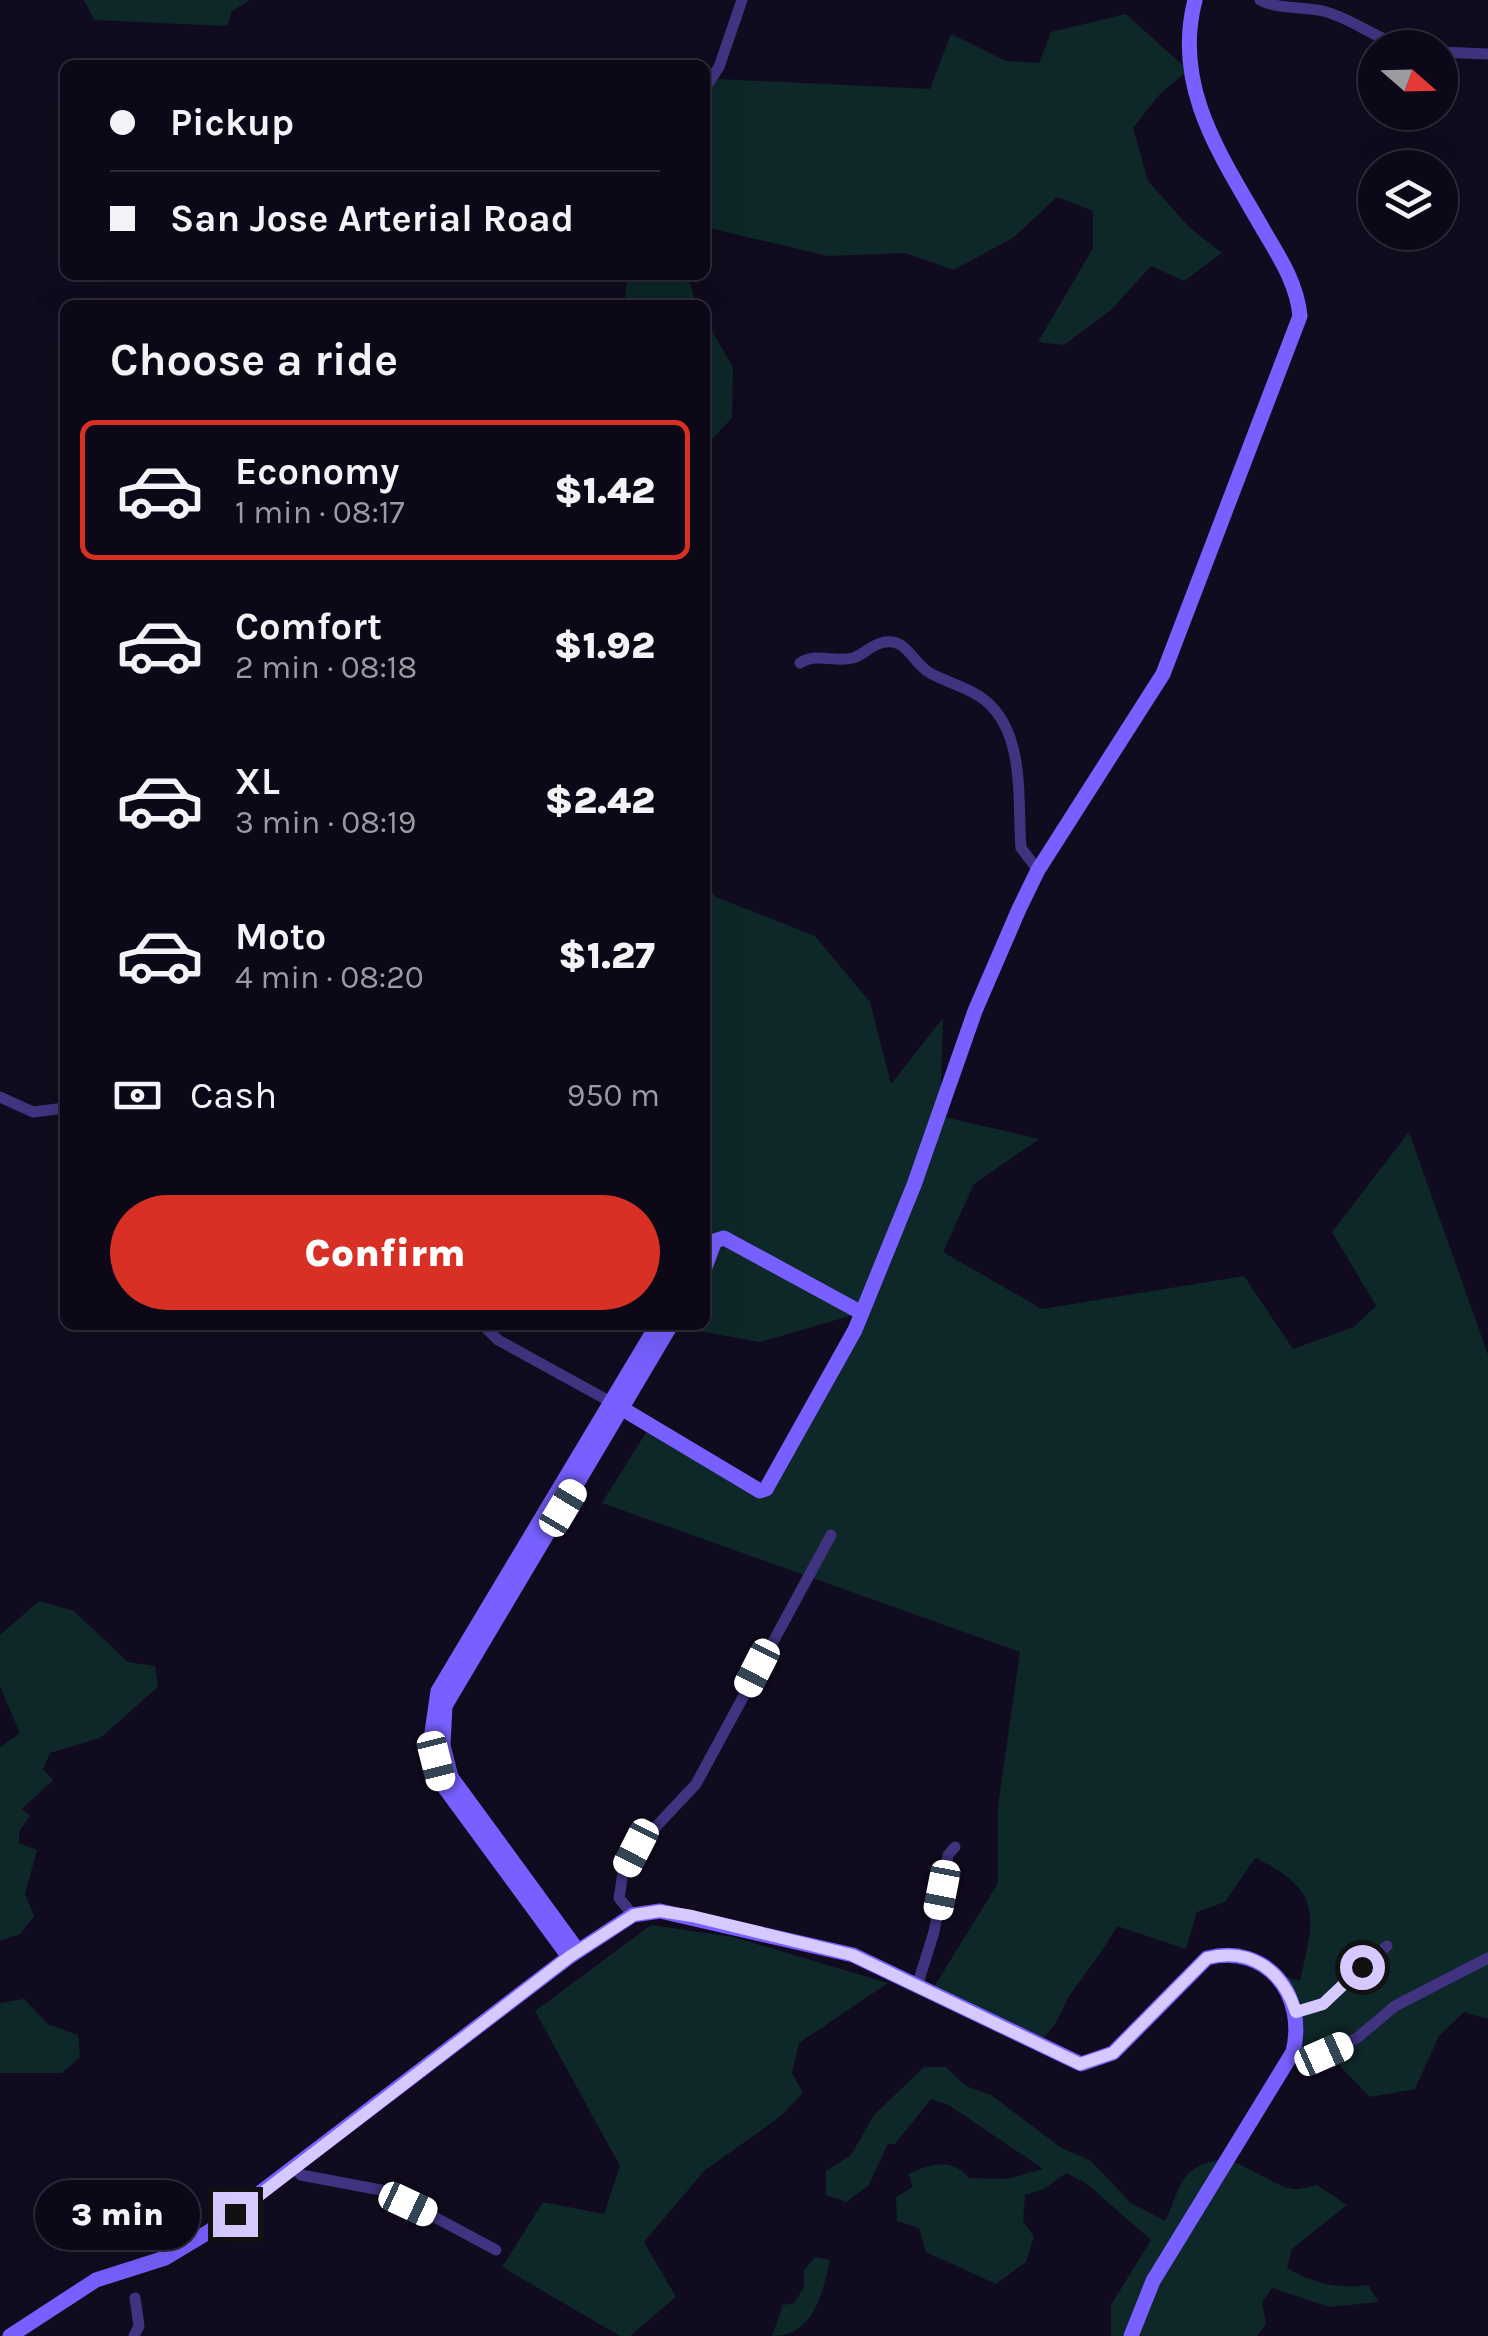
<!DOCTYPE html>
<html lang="en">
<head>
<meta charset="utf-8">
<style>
  :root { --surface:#0d0817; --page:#161120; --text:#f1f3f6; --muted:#9a9aa1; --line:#2d2936; --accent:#d93025 }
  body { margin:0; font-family:Karla,sans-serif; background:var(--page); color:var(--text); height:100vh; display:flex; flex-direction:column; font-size:38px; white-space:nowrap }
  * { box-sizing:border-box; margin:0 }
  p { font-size:32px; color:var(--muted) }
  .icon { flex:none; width:55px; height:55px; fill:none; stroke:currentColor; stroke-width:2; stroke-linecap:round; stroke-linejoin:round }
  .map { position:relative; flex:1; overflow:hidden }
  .details { position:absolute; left:60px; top:300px; width:650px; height:1030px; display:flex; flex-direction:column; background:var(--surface); border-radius:15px; box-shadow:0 10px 40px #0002,0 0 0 2px var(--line) }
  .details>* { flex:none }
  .banner { position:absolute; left:60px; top:60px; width:650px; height:220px; border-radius:15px; box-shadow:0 10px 40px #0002,0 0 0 2px var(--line); display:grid; align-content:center; height:220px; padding:0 50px; background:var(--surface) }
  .needle { width:65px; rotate:110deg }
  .tools { position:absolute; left:1358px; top:30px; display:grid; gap:20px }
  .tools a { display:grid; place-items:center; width:100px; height:100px; border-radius:50%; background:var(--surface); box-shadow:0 10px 40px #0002,0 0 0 2px var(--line); font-size:50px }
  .end { position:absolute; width:45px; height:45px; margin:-22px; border:12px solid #d6c9ff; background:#111; box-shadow:0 0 0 5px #111 }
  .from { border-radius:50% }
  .bubble { position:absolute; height:70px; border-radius:35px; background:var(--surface); box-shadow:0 10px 40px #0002,0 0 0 2px var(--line); font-size:32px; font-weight:800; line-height:70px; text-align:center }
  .car { position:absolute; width:30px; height:60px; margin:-30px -15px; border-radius:12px; box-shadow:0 0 8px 2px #0007; background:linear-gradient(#fff 24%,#345 0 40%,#fff 0 76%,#345 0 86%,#fff 0) }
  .banner b { display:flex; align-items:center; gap:35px; height:95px; font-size:38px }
  .banner b+b { border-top:2px solid var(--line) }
  .banner i { width:25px; height:25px; background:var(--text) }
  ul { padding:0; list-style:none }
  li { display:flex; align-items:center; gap:30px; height:140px; margin:0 20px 15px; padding:0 30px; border:5px solid transparent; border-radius:15px }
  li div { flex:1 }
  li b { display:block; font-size:38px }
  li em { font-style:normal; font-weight:800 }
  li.active { border-color:var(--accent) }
  li>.icon { width:90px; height:90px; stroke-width:1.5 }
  h2 { padding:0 50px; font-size:45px; line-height:120px }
  .pay { display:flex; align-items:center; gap:25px; height:110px; padding:0 50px; font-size:38px }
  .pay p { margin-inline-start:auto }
  .action { display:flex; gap:20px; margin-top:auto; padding:20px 50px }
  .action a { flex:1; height:115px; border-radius:60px; background:var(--accent); color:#fff; font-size:40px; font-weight:800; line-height:115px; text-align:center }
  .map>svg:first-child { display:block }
  .green { fill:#0e2729 }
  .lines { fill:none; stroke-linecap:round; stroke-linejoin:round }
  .street { stroke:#403481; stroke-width:11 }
  .secondary { stroke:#7760ff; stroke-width:15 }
  .route { stroke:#d6c9ff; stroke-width:12 }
</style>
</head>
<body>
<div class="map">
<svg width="1488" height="2336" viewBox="0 0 1488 2336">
  <rect width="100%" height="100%" fill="#110b1f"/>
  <path class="green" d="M84,0H250L232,11L227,26L94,20Z
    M1126,14L1188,70L1159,95L1133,128L1148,181L1190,228L1222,253L1184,281L1151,266L1111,310L1064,345L1038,342L1093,248V211L1057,197L1014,237L954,270L905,253L828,256L705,227V89L718,79L930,89L951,34L1006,61L1039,63L1051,32Z
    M628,275H687L697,305H624Z
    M705,319L733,367L732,418L705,446Z
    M705,883L716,897L815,936L870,1002L891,1084L943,1018L940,1116L1039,1139L974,1184L943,1252L1042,1309L1244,1276L1293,1349L1354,1327L1376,1306L1332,1232L1409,1132L1488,1355V2019L1464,2012L1439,2036L1415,2089L1370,2097L1337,2063L1291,2056L1298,2032L1274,1973L1300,1981C1315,1916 1323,1890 1255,1858L1225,1902L1197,1912L1186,1949L1117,1926C1104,1950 1088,1970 1072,1992C1060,2010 1061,2021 1043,2038L934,1987L998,1883V1806L1020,1652L602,1503L650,1426L760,1491L860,1313L760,1342L666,1325H705Z
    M39,1601L74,1611L128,1662L155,1666L158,1687L100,1738L50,1753L43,1769L53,1780L22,1809L30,1816L19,1832V1843L37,1850L25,1894L34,1916L20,1934L0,1941V1747L20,1733L0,1686V1635Z
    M651,1925L733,1937L888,1983L799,2043L792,2073L803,2093L781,2116L704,2171L644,2242L676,2297L630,2336H620L502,2267L543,2202L604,2214L620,2166L535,2011Z
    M24,1999L48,2024L78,2035L80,2057L62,2073H0V2003Z
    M924,2067H946L966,2086L991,2095L1060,2147L1091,2161L1131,2203L1165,2221C1173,2208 1178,2181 1190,2172C1231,2140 1261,2184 1293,2189C1300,2190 1310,2186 1317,2185L1347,2205L1292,2249L1287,2268C1315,2284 1336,2289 1368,2285L1379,2302L1329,2307L1272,2288L1262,2302L1266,2324L1257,2336H1111V2305L1151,2240L1087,2184L1066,2173L1044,2189L1025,2195L1023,2221L1034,2237L1026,2262L996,2284L926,2252L919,2228L897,2221L896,2197L913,2187L908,2174C930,2164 951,2157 969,2178L1006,2179L1043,2169L949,2105L931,2099L895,2144H888L868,2186L846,2202L826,2195V2171L851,2155L874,2115Z
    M815,2257L830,2260C822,2296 813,2336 772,2336L783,2305L794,2303L804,2287V2270Z"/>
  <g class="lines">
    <path class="street" d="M1260,0C1280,10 1301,6 1323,11C1355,19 1378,42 1412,48
      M1440,52L1488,54
      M705,88L719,67L742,0
      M800,663C817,652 835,663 853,658C863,655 870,646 881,643C907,636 911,662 930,673C946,682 964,686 979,696C1027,727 1017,800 1021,848L1038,870
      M0,1097L33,1112L65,1108
      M483,1325L498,1340L611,1402
      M633,1915L619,1898L623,1873L636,1848L696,1784L831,1535
      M918,1983L934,1932L948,1855L955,1847
      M1296,2013L1323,2003L1387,1946
      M1293,2052L1324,2054L1357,2038L1395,2006L1488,1958
      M294,2168L301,2175L386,2191L496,2250
      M165,2258L177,2226
      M134,2336L139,2326L135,2298"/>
    <path class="secondary" d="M705,1244L724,1238L862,1313
      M705,1267L714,1243
      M611,1402L760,1491L766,1489L855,1330L914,1185L975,1011L1019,909L1038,870L1163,674L1300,316C1297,284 1280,258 1264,231C1222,157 1172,88 1195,0
      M578,1951L451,1777L443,1745L445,1706L671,1325
      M569,1957L442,1784L431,1739L438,1691L657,1325
      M10,2336L96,2280L165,2258L210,2231L569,1957L633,1915L660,1911L853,1955L1081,2064L1113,2053L1207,1958C1267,1943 1307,1995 1293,2052L1153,2281L1131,2336"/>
  </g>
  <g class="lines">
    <path class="route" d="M235,2214L569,1957L634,1915L660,1911L692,1916L852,1955L1080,2064L1113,2053L1207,1958C1251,1947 1282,1970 1296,2012L1323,2004L1362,1967"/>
  </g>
</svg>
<div class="tools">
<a><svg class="needle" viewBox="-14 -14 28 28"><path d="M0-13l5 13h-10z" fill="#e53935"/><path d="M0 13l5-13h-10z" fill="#9a9aa1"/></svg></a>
<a><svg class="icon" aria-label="layers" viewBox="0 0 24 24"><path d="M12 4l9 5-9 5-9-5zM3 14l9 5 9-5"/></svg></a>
</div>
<i class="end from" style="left:1362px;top:1967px"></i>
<i class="end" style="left:235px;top:2214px"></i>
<div class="bubble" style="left:35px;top:2180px;width:165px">3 min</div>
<i class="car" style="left:563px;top:1508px;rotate:31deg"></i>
<i class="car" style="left:757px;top:1668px;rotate:207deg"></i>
<i class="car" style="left:436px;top:1761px;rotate:166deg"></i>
<i class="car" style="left:636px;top:1848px;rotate:207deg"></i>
<i class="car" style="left:942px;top:1890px;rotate:191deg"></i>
<i class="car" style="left:1324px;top:2054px;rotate:66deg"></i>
<i class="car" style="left:408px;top:2204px;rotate:115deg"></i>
<div class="banner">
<b><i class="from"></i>Pickup</b>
<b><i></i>San Jose Arterial Road</b>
</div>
<section class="details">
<h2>Choose a ride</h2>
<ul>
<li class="active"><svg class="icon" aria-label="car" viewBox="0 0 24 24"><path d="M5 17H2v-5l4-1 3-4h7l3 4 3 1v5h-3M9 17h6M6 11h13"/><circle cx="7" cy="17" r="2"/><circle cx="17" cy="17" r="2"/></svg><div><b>Economy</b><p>1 min · 08:17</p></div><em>$1.42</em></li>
<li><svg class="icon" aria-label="car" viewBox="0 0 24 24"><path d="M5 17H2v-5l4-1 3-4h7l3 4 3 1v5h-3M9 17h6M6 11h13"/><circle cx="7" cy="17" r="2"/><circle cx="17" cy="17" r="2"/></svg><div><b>Comfort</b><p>2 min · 08:18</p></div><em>$1.92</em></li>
<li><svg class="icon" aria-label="car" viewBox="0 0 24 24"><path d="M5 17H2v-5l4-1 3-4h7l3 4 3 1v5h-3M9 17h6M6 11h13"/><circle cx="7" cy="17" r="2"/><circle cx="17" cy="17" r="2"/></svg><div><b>XL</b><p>3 min · 08:19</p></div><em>$2.42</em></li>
<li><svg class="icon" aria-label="car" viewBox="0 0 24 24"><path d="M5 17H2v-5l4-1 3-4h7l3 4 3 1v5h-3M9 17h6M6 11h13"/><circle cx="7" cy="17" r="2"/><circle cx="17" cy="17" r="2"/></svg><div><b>Moto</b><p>4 min · 08:20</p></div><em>$1.27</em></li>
</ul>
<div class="pay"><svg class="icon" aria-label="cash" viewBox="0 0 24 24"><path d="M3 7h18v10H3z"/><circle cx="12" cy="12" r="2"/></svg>Cash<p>950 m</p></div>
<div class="action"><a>Confirm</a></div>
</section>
</div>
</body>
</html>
